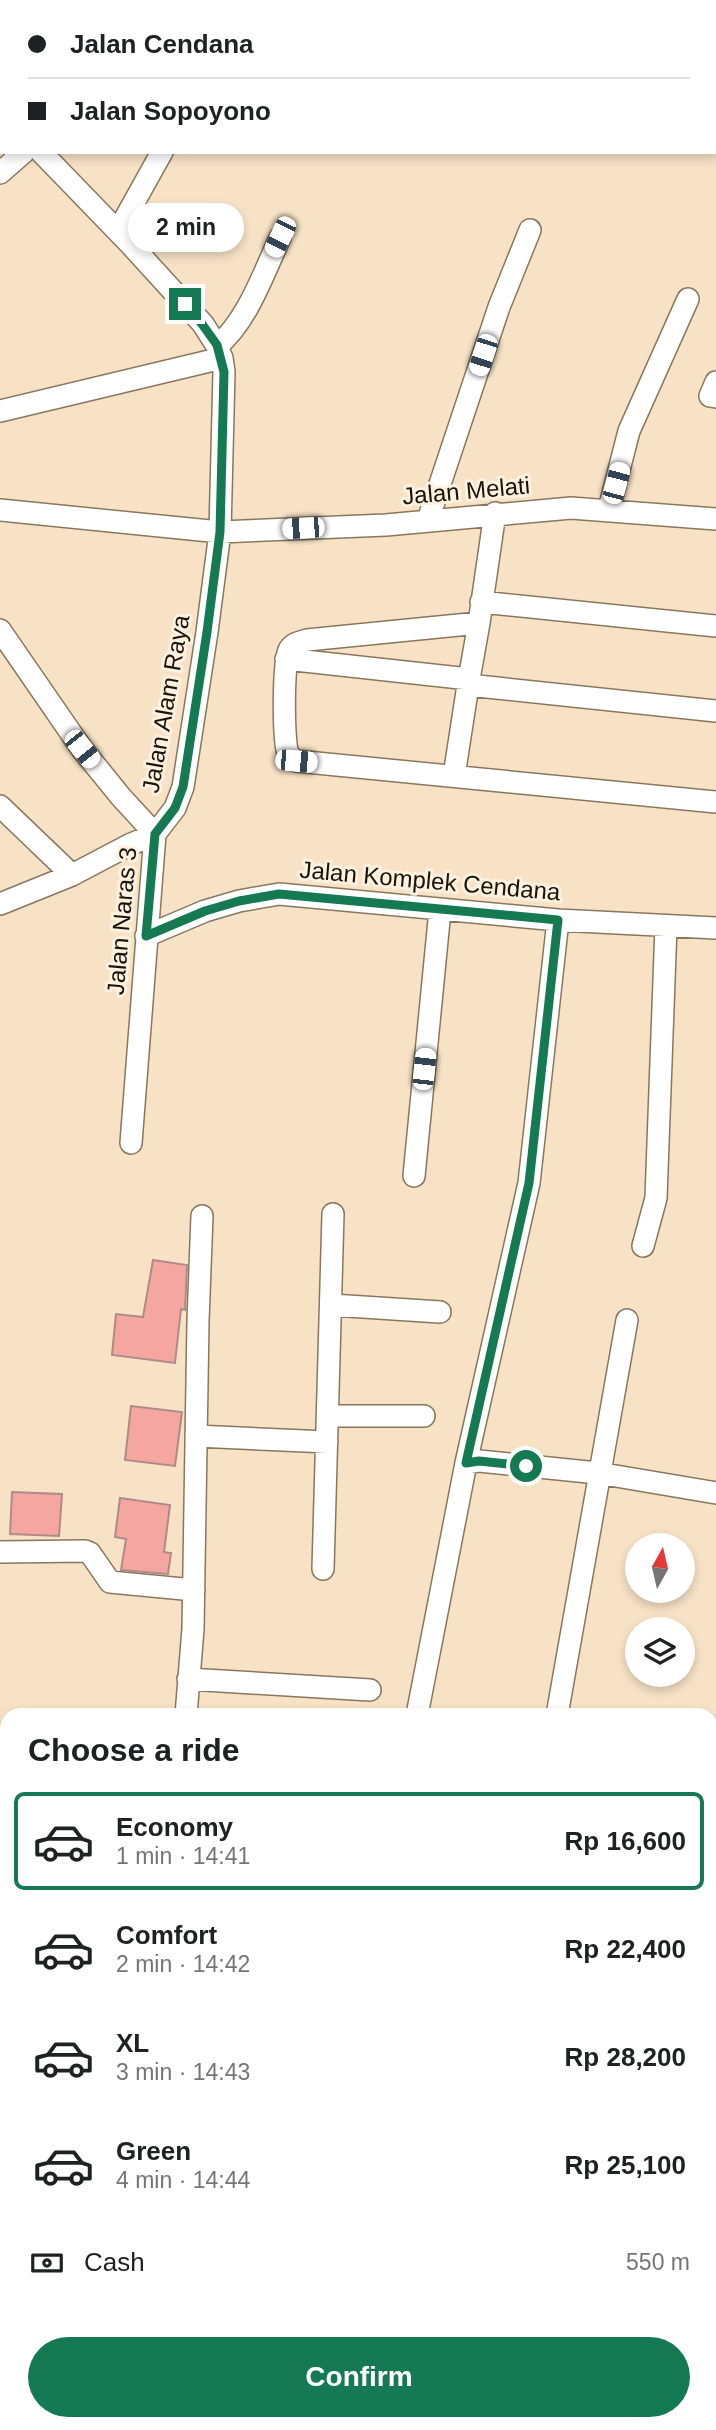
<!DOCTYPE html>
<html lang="en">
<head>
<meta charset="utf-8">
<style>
  :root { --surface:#fff; --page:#f6f6f6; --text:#202124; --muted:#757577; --line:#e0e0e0; --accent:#157a53 }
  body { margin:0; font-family:Helvetica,sans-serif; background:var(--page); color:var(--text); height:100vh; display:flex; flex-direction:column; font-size:26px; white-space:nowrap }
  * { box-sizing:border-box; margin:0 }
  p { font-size:23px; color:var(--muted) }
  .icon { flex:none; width:38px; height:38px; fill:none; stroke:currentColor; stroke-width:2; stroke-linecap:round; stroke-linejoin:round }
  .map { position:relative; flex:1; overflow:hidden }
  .details { position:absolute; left:0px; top:1708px; width:718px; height:723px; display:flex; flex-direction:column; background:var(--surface); border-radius:21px 21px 0 0; box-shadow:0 4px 10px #0003 }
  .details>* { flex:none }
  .banner { position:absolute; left:0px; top:0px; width:718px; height:154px; box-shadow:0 4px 10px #0003; display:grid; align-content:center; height:154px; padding:0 28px; background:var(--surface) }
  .needle { width:46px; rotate:8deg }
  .tools { position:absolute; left:625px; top:1533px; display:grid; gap:14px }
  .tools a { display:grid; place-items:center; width:70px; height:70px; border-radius:50%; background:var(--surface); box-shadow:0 4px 10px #0003; font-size:35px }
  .end { position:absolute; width:32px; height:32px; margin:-16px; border:9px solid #157a53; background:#fff; box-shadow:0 0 0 4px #fff }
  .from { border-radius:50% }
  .bubble { position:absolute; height:49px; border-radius:24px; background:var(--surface); box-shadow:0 4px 10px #0003; font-size:23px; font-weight:800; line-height:49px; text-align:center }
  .car { position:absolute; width:21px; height:42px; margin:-21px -10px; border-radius:9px; box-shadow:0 0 5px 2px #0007; background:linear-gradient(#fff 24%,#345 0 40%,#fff 0 76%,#345 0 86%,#fff 0) }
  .banner b { display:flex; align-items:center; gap:24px; height:66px; font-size:26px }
  .banner b+b { border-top:2px solid var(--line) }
  .banner i { width:18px; height:18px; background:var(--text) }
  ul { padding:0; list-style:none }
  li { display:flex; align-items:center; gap:21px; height:98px; margin:0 14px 10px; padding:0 14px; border:4px solid transparent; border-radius:10px }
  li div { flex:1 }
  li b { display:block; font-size:26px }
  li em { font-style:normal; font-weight:800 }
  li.selected { border-color:var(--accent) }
  li>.icon { width:63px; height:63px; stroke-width:1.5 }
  h2 { padding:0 28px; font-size:32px; line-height:84px }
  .pay { display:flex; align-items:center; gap:18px; height:77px; padding:0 28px; font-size:26px }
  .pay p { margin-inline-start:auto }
  .action { display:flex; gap:14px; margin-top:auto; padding:14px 28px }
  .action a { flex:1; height:80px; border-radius:42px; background:var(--accent); color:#fff; font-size:28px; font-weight:800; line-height:80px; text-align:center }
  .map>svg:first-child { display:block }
  .green { fill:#78d19a }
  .water { fill:#3ac6e2 }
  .building { fill:#f6a6a1; stroke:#ae8b88; stroke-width:2 }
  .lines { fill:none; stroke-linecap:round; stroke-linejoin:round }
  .service-casing { stroke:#89775d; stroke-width:13 }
  .minor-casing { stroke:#89775d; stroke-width:24 }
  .primary-casing { stroke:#89775d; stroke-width:36 }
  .service { stroke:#fff; stroke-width:10 }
  .minor { stroke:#fff; stroke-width:21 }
  .primary { stroke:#fff; stroke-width:33 }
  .route { stroke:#157a53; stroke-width:9 }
  .labels { text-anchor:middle; stroke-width:6; stroke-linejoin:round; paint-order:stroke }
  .street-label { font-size:24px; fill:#191309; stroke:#fdf1e0 }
</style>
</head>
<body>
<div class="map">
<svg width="716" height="2430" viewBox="0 0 716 2430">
  <rect width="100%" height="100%" fill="#f7e2c6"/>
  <path class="green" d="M711,2081H716V2430H0V2176L7,2171V2424H710Z"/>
  <path class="water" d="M283,2424H428L424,2430H277Z"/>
  <path class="building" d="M153,1260L187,1265L185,1310L181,1309L175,1363L112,1355L116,1314L143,1317Z
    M131,1406L182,1412L175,1466L125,1460Z
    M12,1492L62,1494L59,1536L10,1534Z
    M120,1498L170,1505L164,1552L171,1553L168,1574L121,1570L126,1539L115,1537Z"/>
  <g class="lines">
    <g class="service-casing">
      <path id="service" d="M710,2101L716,2102
        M0,2210L7,2204
        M710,2369L716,2366
        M498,2424L501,2430
        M101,2430L109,2424
        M584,2430L596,2424"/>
    </g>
    <g class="minor-casing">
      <path id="minor" d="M0,110L2,112
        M0,173L24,152
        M118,231L162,152
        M217,346C247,322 264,272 280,238
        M716,382L710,396L716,397
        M0,411L222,358
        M609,509L629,431L688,299
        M0,510L220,532L386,525L571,508L716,519
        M495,513L479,623L468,685L716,711
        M428,520L499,307L530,230
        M481,602L716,626
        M479,623L307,640C300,642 293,643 289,650C283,661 283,743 288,753C290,757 292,758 296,761L716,802
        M0,630L82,749L121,797L155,834L131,1143
        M286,659L469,679
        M454,776L468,685
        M0,806L72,875
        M0,904L72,875L129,845L155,834L175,808L183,787L207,632L220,532L224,372L222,358L217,346L203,324L131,245L41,152
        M146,936L205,911L239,901L279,894L558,920L716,928
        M414,1176L440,910
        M643,1246L656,1198L666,926
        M332,1305L440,1312
        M328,1416H424
        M196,1436L327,1442
        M466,1463L479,1461L598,1473L716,1493
        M0,1552L85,1551L90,1553L110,1582L194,1590
        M323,1569L333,1214
        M188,1679L370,1690
        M186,1715L193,1629L198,1321L202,1216
        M417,1715L466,1463L529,1183L558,920
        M557,1715L627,1320
        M0,1907H7"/>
    </g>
    <g class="primary-casing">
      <path id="primary" d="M710,2045H716
        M0,2125L7,2119"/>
    </g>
    <use href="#service" class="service"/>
    <use href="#minor" class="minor"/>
    <use href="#primary" class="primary"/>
  </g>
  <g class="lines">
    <path class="route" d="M185,304L202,324L217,345L224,372L220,532L207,632L183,787L175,808L155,834L146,936L205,911L239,901L279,894L558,920L529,1183L466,1463L479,1461L526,1466"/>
  </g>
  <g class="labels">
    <g class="street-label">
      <text transform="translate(466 491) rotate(-5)" y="8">Jalan Melati</text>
      <text transform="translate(166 704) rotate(-80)" y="8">Jalan Alam Raya</text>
      <text transform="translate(430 881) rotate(5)" y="8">Jalan Komplek Cendana</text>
      <text transform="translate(122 921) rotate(-85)" y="8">Jalan Naras 3</text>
    </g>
  </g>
</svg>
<div class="tools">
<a><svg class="needle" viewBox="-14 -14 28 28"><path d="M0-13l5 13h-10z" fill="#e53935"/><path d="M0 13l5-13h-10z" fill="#757577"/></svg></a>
<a><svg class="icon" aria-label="layers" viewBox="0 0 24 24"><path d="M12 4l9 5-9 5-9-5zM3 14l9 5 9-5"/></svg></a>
</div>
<i class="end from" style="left:526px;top:1466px"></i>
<i class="end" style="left:185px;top:304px"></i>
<div class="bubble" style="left:128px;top:203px;width:116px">2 min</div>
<i class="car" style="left:280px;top:237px;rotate:206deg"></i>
<i class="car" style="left:483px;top:355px;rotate:198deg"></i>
<i class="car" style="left:616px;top:483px;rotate:15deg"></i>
<i class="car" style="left:303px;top:528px;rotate:267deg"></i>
<i class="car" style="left:82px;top:749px;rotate:141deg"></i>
<i class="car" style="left:296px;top:761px;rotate:95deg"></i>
<i class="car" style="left:424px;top:1069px;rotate:6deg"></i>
<div class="banner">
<b><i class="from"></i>Jalan Cendana</b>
<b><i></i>Jalan Sopoyono</b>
</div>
<section class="details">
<h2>Choose a ride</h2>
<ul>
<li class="selected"><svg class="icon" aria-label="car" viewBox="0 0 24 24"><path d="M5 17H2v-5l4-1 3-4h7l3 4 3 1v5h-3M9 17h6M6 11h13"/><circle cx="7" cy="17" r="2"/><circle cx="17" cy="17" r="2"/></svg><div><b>Economy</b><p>1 min · 14:41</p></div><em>Rp 16,600</em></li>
<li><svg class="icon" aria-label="car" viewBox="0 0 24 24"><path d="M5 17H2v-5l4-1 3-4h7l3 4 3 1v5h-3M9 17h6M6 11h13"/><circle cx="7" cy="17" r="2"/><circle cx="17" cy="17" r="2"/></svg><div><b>Comfort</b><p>2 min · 14:42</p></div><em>Rp 22,400</em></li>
<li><svg class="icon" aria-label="car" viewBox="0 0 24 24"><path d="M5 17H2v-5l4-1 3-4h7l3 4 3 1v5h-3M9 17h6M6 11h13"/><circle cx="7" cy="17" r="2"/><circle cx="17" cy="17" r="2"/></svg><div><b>XL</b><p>3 min · 14:43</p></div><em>Rp 28,200</em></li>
<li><svg class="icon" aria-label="car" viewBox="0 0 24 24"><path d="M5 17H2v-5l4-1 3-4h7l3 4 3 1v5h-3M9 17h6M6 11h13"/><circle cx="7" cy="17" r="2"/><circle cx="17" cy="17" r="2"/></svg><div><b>Green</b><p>4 min · 14:44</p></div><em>Rp 25,100</em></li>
</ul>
<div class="pay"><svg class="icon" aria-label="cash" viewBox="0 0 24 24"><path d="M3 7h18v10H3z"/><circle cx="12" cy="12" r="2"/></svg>Cash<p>550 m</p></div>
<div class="action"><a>Confirm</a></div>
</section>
</div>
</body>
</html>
